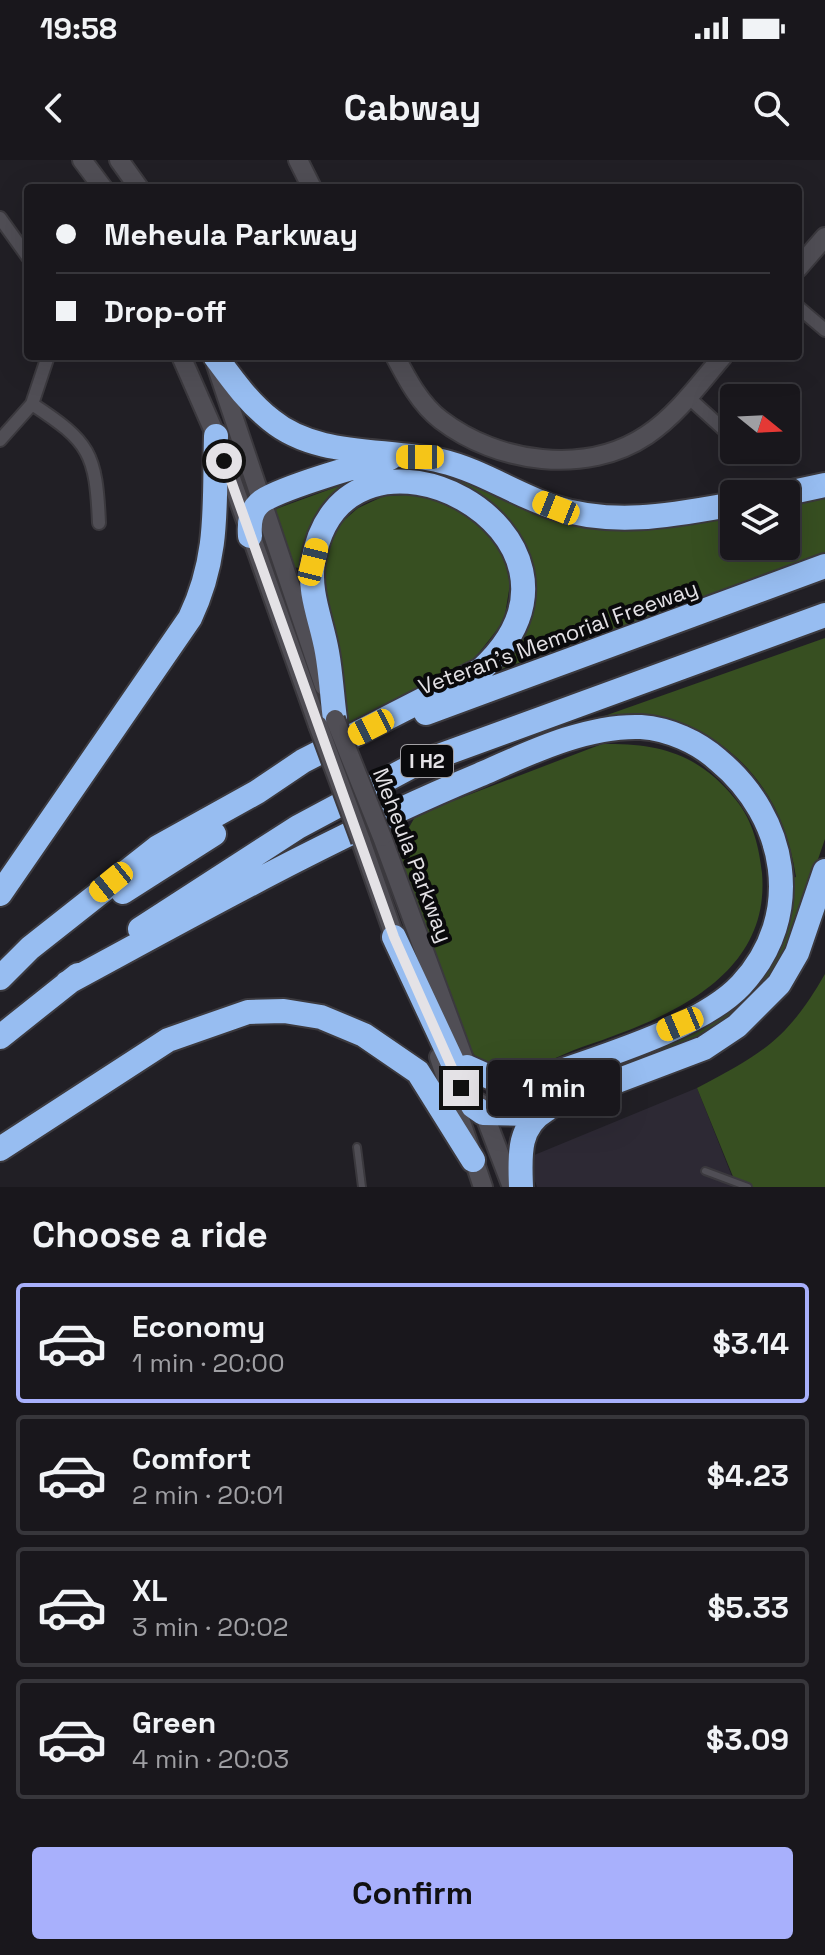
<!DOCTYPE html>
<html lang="en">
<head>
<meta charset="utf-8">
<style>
  :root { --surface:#19171c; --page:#222025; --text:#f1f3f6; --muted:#9f9fa3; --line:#37363b; --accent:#a8b0fc }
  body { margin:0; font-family:"Space Grotesk",sans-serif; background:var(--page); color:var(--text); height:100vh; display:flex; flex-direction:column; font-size:30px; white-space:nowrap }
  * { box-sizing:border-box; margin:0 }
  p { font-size:26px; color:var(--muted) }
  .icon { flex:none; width:44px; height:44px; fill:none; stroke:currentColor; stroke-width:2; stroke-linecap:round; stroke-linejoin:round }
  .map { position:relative; height:1027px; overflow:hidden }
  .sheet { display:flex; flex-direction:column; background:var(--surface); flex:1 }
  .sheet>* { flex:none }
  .banner { position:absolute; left:24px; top:24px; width:778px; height:176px; border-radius:8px; box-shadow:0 8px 32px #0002,0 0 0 2px var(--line); display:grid; align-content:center; height:176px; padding:0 32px; background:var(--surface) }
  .needle { width:52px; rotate:108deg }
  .buttons { position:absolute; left:720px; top:224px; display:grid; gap:16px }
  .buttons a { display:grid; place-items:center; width:80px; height:80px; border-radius:8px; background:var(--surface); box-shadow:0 8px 32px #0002,0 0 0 2px var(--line); font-size:40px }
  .end { position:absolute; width:36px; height:36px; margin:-18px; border:10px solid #e4e2e6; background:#111; box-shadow:0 0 0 4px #111 }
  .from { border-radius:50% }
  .bubble { position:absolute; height:56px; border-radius:8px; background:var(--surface); box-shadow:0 8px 32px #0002,0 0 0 2px var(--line); font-size:26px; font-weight:700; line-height:56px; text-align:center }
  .car { position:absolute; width:24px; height:48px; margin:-24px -12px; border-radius:10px; box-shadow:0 0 6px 2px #0007; background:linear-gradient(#f5c518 24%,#345 0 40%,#f5c518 0 76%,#345 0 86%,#f5c518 0) }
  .banner b { display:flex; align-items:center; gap:28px; height:76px; font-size:30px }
  .banner b+b { border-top:2px solid var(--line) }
  .banner i { width:20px; height:20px; background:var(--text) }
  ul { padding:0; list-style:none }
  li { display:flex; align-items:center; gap:24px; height:120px; margin:0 16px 12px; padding:0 16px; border:4px solid var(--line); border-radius:8px }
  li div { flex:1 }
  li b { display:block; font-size:30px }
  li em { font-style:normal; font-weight:700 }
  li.active { border-color:var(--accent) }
  li>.icon { width:72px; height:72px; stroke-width:1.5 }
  h2 { padding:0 32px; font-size:36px; line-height:96px }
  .cta { display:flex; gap:16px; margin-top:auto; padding:16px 32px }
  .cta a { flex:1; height:92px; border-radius:8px; background:var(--accent); color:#111; font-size:32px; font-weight:700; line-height:92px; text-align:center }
  .status { display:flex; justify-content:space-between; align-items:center; height:56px; padding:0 40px; background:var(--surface); direction:ltr }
  .status svg { height:22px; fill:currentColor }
  header { display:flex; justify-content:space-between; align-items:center; height:104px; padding:0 32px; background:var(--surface); font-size:36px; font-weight:700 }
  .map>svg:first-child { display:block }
  .built { fill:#2d2934 }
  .green { fill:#374f21 }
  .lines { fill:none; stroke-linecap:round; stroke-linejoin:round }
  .lane-casing { stroke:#3b393e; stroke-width:10 }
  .street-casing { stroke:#3b393e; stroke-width:16 }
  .secondary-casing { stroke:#3b393e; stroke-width:22 }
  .highway-casing { stroke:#3b393e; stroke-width:28 }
  .lane { stroke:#504e55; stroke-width:6 }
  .street { stroke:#504e55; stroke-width:12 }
  .secondary { stroke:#504e55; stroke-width:18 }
  .highway { stroke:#97bdf1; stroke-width:24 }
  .secondary-bridge-casing { stroke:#3b393e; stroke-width:22; stroke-linecap:butt }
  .secondary-bridge { stroke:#504e55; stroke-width:18 }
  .route { stroke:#e4e2e6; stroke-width:10 }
  .labels { text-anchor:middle; stroke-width:8; stroke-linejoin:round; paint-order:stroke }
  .shield { fill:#0a0a0c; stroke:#a3a1a5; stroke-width:2 }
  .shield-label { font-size:20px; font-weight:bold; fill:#e4e2e6 }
  .street-label { font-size:22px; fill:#e4e2e6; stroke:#0a0a0c }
</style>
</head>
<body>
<div class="status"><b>19:58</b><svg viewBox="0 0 49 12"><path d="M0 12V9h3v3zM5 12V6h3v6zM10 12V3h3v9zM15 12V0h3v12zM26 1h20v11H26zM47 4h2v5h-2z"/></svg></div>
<header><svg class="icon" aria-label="back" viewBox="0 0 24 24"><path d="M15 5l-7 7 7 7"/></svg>Cabway<svg class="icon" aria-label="search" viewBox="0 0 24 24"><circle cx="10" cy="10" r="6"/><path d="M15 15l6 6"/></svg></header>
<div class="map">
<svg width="825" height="1027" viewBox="0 0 825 1027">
  <rect width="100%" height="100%" fill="#211f25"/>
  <path class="built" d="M697,928L735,1024L742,1027H537L527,998Z"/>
  <path class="green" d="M412,309L446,315L525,347L734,349V386H786V339L825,331V393L485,515L518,478L506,363L483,339L449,322L368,319L304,409L293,407L273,350L372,314Z
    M427,334L457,345L490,374L505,400L510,424L504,461L467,508L349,564L317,440V401L342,362L358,348L384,336Z
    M825,478V679L781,806L726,866L658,900L504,950L501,939L536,931L734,841L791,718L796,717C786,652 757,603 698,570V575L684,569L576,566Z
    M602,584C660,583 699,594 736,640C753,661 759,687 762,713C771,819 662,860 582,887C557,896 533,911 507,911C493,911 479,902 471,891L397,689L416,655Z
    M825,814V1027H742L736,1024L697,928C763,893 787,880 825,814Z"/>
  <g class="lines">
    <g class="lane-casing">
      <path id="lane" d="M357,987L362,1027
        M705,1011L748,1027"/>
    </g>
    <g class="street-casing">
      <path id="street" d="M0,58L28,97
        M798,147L825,170
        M688,237L731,276
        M32,244C90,282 96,293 99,363
        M0,280L32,244L48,196"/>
    </g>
    <g class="secondary-casing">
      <path id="secondary" d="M82,0L103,28
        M119,0L139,28
        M298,0L312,28
        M798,108L825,77
        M181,196L216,276L318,565
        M395,196C407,219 420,244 441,260C497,303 586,316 647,275C677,255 700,223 723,196
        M216,205L324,526
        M382,677L471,918
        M361,681L398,787
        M439,897L483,1027
        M480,943L512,1027"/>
    </g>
    <g class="highway-casing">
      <path id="highway" d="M215,196C232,219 248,242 271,260C317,298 385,288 441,301C480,310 515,334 553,347C614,367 673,355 734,344
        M783,334L825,325
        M250,376C249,363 250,350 262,341C284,327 362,304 390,298
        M426,553L825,406
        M123,732L214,674
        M0,734L190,458C220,395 214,343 216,276
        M140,769L298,667L414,605L825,455
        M394,777L473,946L483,953L530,954L704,888L737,866L779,824L797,793L825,711
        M0,818L30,788L158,687L257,632L303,601L481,510C629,374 342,226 313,402C308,433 322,462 327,492C331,514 332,537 335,559
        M67,823C202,750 337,674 479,615C529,593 586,565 641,567C669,569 698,582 718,600C787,657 806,755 741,825C699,870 587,901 527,923L510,926L467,907
        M0,877L78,815
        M0,989L168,880L248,852L284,851L321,857L364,875L418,912L473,1000
        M521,1027C520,997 517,967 546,950"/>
    </g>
    <use href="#lane" class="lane"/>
    <use href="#street" class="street"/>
    <use href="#secondary" class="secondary"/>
    <use href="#highway" class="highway"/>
    <g class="secondary-bridge-casing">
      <path id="secondary-bridge" d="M335,559L382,677
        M318,565L361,681"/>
    </g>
    <use href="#secondary-bridge" class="secondary-bridge"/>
  </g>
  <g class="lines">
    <path class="route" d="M224,301L394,777L461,928"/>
  </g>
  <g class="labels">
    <rect class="shield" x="401" y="585" width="52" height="32" rx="6"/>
    <g class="shield-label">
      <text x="427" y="608">I H2</text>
    </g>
    <g class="street-label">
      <text transform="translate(558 477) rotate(-20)" y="8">Veteran's Memorial Freeway</text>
      <text transform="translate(413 695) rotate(69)" y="8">Meheula Parkway</text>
    </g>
  </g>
</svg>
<div class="buttons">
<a><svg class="needle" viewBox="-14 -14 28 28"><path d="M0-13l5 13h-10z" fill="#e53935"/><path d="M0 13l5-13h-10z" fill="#9f9fa3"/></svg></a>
<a><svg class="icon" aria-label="layers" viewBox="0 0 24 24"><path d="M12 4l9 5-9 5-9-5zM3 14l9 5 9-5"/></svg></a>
</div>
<i class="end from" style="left:224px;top:301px"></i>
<i class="end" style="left:461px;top:928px"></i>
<div class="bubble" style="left:488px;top:900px;width:132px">1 min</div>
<i class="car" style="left:420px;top:297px;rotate:270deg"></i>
<i class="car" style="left:556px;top:348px;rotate:292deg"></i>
<i class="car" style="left:313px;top:402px;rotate:14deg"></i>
<i class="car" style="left:371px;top:567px;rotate:243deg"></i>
<i class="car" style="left:111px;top:722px;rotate:231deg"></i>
<i class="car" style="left:680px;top:864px;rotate:247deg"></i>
<div class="banner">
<b><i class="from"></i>Meheula Parkway</b>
<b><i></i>Drop-off</b>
</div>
</div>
<section class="sheet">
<h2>Choose a ride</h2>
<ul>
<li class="active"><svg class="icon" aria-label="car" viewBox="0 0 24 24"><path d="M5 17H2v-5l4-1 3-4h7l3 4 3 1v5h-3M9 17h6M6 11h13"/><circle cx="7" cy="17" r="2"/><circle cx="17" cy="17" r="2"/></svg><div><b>Economy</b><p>1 min · 20:00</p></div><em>$3.14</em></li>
<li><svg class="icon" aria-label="car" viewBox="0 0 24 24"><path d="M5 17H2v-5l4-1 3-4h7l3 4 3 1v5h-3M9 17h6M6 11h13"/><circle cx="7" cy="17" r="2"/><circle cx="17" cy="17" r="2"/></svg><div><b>Comfort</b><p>2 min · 20:01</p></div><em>$4.23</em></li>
<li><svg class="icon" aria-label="car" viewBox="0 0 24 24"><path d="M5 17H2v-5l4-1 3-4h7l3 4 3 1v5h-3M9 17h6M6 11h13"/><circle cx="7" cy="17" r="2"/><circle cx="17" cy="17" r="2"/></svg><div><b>XL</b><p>3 min · 20:02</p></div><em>$5.33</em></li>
<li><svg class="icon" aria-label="car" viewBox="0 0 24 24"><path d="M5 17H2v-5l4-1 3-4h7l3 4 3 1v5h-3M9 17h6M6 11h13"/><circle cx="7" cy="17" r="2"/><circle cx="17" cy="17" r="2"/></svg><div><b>Green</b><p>4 min · 20:03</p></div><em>$3.09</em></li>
</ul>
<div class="cta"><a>Confirm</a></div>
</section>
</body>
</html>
